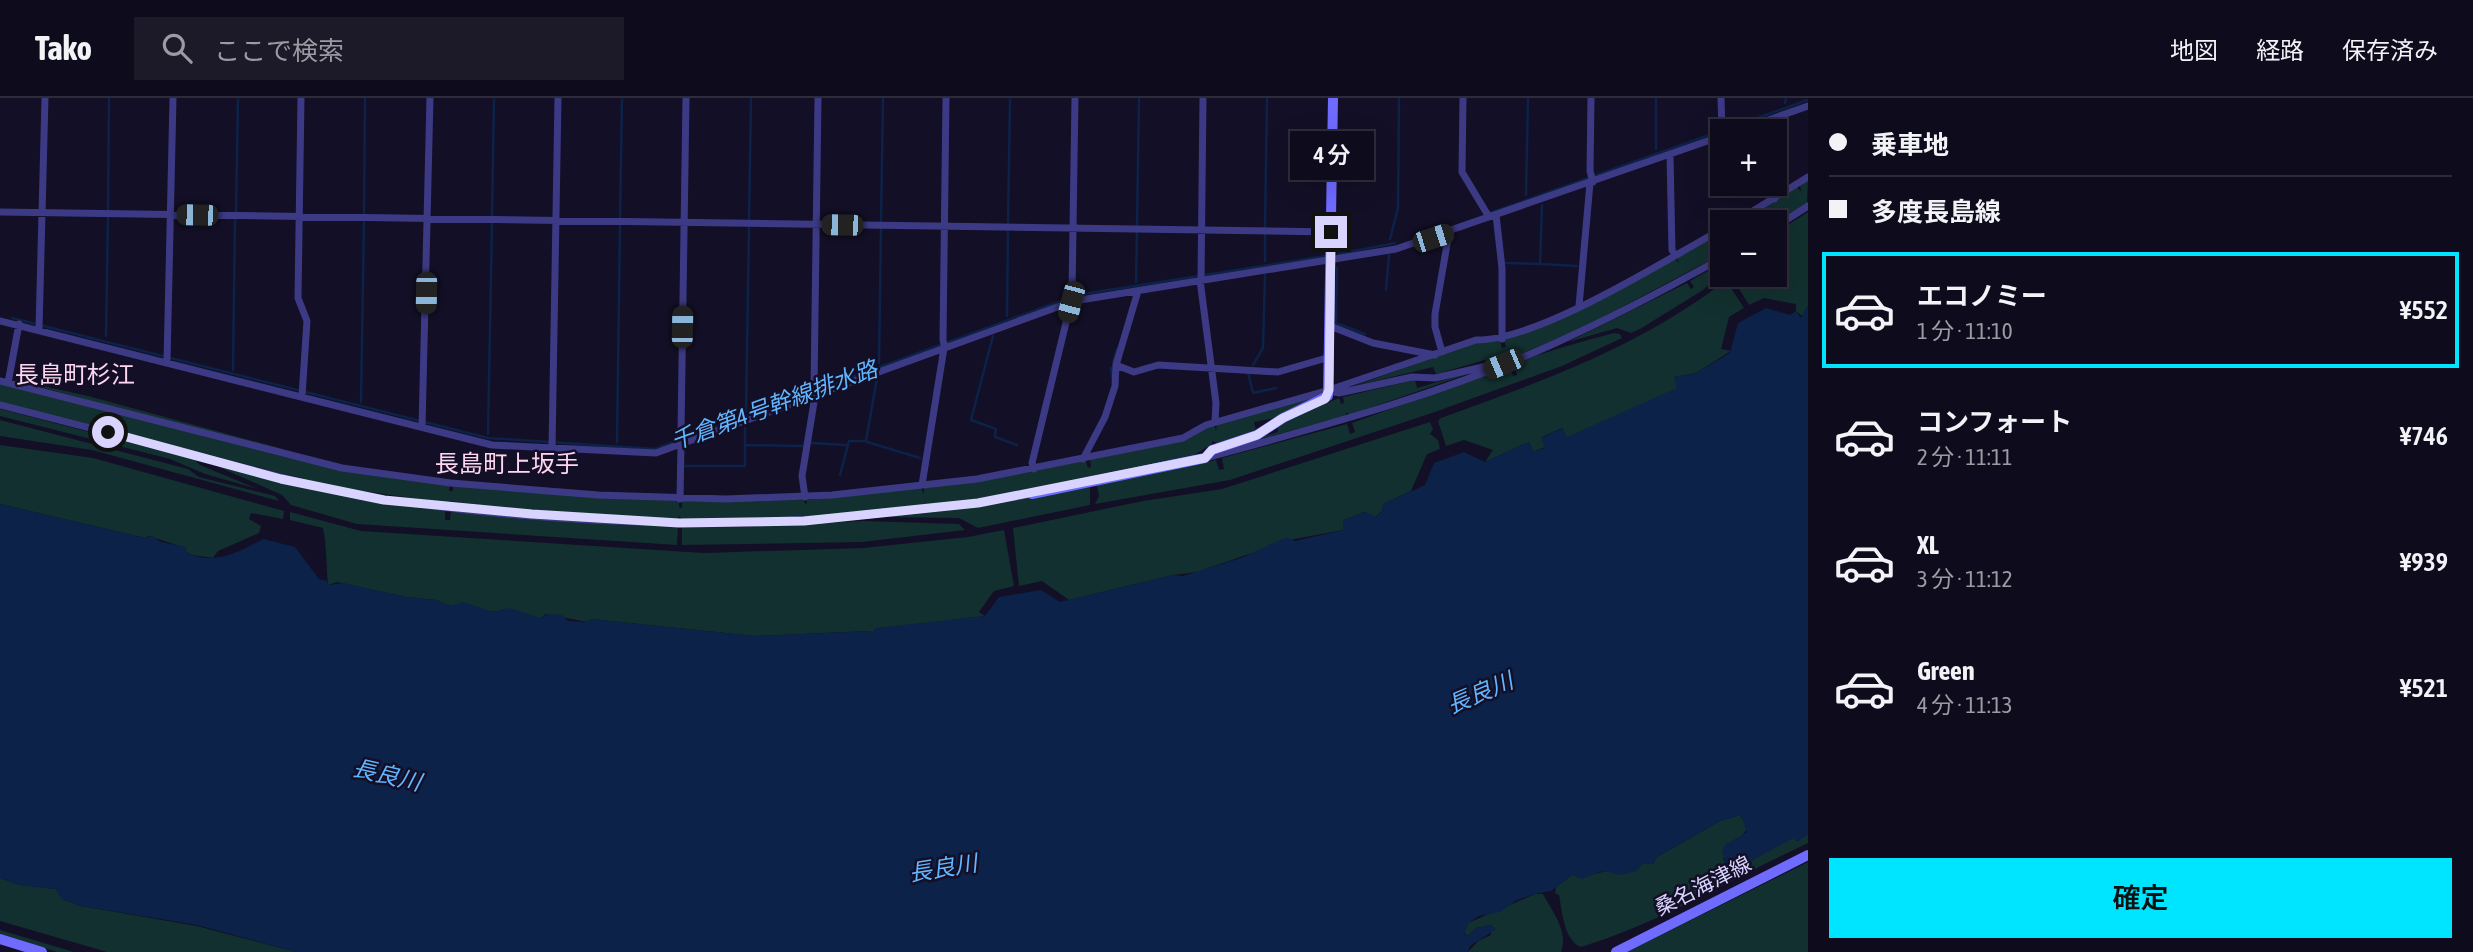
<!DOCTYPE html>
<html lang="ja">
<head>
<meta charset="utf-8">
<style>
  :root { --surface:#0e0b1c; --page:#1c1929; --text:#f1f3f6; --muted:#9b9ba3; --line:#2e2b3b; --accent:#00e5ff }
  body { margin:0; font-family:"Asap Condensed","Noto Sans JP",sans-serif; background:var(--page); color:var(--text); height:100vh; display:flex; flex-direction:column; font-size:26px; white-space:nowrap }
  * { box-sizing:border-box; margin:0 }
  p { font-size:23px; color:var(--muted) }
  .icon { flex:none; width:38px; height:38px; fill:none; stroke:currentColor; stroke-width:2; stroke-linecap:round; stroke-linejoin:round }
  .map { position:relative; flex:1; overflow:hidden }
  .details { display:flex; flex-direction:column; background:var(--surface); width:665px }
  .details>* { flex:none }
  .banner { display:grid; align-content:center; height:154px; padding:0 21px; background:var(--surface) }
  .controls { position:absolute; left:1710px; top:21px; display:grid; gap:14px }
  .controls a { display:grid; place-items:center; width:77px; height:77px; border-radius:0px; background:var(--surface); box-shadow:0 7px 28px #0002,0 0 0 2px var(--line); font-size:35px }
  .end { position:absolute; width:32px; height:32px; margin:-16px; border:9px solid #d9d4ff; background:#111; box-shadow:0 0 0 4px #111 }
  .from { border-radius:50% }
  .bubble { position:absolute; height:49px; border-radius:0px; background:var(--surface); box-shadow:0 7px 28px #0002,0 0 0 2px var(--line); font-size:23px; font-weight:600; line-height:49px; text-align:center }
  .car { position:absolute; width:21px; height:42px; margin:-21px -10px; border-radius:9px; box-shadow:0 0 5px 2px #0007; background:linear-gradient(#222 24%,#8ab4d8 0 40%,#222 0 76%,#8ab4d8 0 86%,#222 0) }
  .banner b { display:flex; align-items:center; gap:24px; height:66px; font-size:26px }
  .banner b+b { border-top:2px solid var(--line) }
  .banner i { width:18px; height:18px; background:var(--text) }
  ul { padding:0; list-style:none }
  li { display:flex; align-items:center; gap:21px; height:116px; margin:0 14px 10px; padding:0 7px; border:4px solid transparent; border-radius:0px }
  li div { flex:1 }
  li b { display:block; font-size:26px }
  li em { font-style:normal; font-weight:600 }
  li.current { border-color:var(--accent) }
  li>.icon { width:63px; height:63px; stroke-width:1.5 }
  .button { display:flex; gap:14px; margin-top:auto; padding:14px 21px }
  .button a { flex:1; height:80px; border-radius:0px; background:var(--accent); color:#111; font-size:28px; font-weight:600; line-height:80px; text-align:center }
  header { display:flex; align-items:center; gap:42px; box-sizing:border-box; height:98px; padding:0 35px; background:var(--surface); border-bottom:2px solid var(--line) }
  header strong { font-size:33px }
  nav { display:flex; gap:38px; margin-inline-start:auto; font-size:24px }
  .search { width:490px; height:63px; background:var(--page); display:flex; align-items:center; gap:18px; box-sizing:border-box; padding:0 24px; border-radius:0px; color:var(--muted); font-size:26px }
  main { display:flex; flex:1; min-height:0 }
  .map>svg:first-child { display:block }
  .green { fill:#12302f }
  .water { fill:#0c2248 }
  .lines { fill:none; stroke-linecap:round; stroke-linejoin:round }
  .stream { stroke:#0c2248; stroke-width:2.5 }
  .minor { stroke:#3d3a85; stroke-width:7 }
  .secondary { stroke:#6f6bff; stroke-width:10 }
  .route { stroke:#d9d4ff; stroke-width:9 }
  .labels { text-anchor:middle; stroke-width:5; stroke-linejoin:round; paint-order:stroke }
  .street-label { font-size:21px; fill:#d9d4ff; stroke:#130f26 }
  .water-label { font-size:23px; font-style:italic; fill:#62b6ff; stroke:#130f26 }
  .quarter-label { font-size:24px; fill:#ffd6f0; stroke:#130f26 }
</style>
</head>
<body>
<header>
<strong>Tako</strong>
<div class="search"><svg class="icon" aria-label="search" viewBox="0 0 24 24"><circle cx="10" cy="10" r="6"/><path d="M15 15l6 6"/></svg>ここで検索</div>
<nav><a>地図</a><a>経路</a><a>保存済み</a></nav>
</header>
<main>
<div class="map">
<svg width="1808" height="854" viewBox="0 0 1808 854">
  <rect width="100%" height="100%" fill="#130f26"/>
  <path class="green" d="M1808,82L1807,105L1775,125L1739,124L1797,89L1801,94L1800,87Z
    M1808,114V207L1802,218L1796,213V206L1764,200L1749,207L1731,178L1774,177L1775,135Z
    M1722,134V156L1584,229L1512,260L1507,258V261L1485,262L1436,276L1433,269L1354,288L1478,244L1500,243L1502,250L1506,249L1504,242L1674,160L1679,165L1677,159Z
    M1722,165V175L1703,192L1640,231L1631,235L1617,230L1568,244L1687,185L1691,191L1694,189L1690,183Z
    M1726,182L1744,210L1729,219L1721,251L1731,253L1696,275L1674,279L1678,290L1567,340L1562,330L1542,339L1545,349L1533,354L1529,344L1485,364L1493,352L1464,342L1446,348L1438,323L1441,320C1542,283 1640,249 1726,182Z
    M1614,235L1620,236L1622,240L1562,268L1432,315L1230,382L1095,406L1099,398L1097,387L1216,362L1219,372L1224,371L1222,360L1347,326L1350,336L1355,334L1352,325L1509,268L1513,278L1517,277L1514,266C1546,253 1581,244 1614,235Z
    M1482,271L1349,317L1347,314L1345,318L1219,352L1278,334L1277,326L1339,300L1341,306L1344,305L1343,299L1415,282L1417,290Z
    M11,281L88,298L283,351V355Z
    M0,285L284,359L342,372L450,387L449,393H453V388L679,403V409L682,410V403L803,402L806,407L807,402L921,390L924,396V390L1086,363L1088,370L1091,369L1090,362L1186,342L1214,326L1216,333L1217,326L1323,297L1274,320L1254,324L1256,332L1217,345L1212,343V346L1189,360L1095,381L1094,377L1090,382C949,409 823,422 682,421L679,418L678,421L511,411L449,403L448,405L340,390L0,304Z
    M0,311L194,361L200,367L258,391L205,376L170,361L0,318Z
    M0,322L188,371L199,379L275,398L279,403L92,352L0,338Z
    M1430,324L1433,331L1430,336L1438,342L1440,351L1427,356L1411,393L1383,406L1382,413L1375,419L1365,414L1344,422L1343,432L1289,442L1197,474L1173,477L1069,502L1042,483L1019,488L1013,430L1143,403L1222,391Z
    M0,347L93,360L284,413L283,421L251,415L249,421L261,428L259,435L218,453L213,460L192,457L185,453L186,450L149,438L145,440L0,406Z
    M212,366L339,397L445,412V422H450L451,412L678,428L677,447L357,426L291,407L282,397Z
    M1090,389V407L978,430L959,420L885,419L980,408Z
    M290,414L361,433L704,455L863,450L968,439L1004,432L1014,488L994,493L979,514L985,518L875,531L872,536L870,533L754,538L591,521L587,524L546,516L541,520L504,511L497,514L450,508L436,502L406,499L337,484L328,487C326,468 327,449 323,430L290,422Z
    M864,423L959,426L965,432L862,444L682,447V428L744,429Z
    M1740,717L1748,730L1723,761L1730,771L1793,740L1808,736V745C1733,780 1660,825 1581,849C1564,843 1562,813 1559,797L1555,795L1556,789L1572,777C1597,780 1626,764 1653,766L1657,759L1720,723Z
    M1808,764V854H1627Z
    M0,780L20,787L56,791L62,801L81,808L197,828L296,854H107L0,823Z
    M1535,796H1543C1552,813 1569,834 1561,854H1468L1478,843L1491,837V827L1476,830L1468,838L1464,835L1468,825Z
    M0,832L74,854H57L0,836Z"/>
  <path class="water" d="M1808,207V736L1797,744L1793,740L1733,773L1728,770L1722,754L1725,747L1747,734L1741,717L1720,723L1657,759L1653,766H1642L1637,773L1620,777C1601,771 1602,773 1582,781L1572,777L1551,793L1535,796L1517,802L1500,814L1479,818L1468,825L1464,836L1468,838L1476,830L1491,827L1496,831L1470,848L1468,854H296L197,827L81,808L62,801L56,791L20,787L0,780V406L145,440L153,438L161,444L186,449L185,453C211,469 237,455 263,441L295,449L319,481L327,483L328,487L343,485L406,499L436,502L450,508L464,504L492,514L509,510L541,520L548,516L562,517L568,523L587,524L591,521L754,538L870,533L872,536L876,530L985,518L999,499L1041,492L1060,504L1173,477L1183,478L1241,460L1287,439L1295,443L1343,432V422L1365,414L1376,419L1382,413L1383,406L1425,387L1434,365L1464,354L1485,364L1529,344L1533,354L1545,350L1541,340L1562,330L1567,339L1677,290L1674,279L1696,275L1730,255L1738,225L1766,210L1790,217L1796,213L1801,220Z"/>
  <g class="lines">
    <path class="stream" d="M1785,5L1786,0
      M1656,51V0
      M1526,97L1528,0
      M1542,107L1540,166L1577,168
      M108,112L109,0
      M236,115L238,0
      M1490,115L1808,2
      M364,117L365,0
      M492,119L494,0
      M620,121L622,0
      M749,121L751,0
      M881,125L883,0
      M1008,126L1010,0
      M1137,129L1139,0
      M1265,130L1267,0
      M1390,141L1398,110L1399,0
      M1339,156L1395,145
      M1265,163V136
      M1506,165L1540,166
      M1337,170L1336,225L1365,236
      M1136,184L1137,134
      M1386,192L1389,157
      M1007,218L1008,132
      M12,220L488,340L655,351L1077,197L1326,158
      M106,238L108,118
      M993,238L971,322L996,331L995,339L1017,347
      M1113,264L1117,251
      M879,265L881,130
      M1253,267L1263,250L1265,177
      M1111,270L1112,280
      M233,272L235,120
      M1248,274L1253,295L1276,290
      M361,304L364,122
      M746,314L749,129
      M488,336L492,124
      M617,344L620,126
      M867,344L920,360
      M811,345L846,347
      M745,347L802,348
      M685,368H745V330
      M840,377L849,343H866L877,280"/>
    <path class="minor" d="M301,0L298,200L307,223L302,298
      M1463,0L1462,74L1489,119
      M1591,0L1590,73L1593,84
      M1721,0L1722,33
      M1737,33L1808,8
      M1670,57L1672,152L1675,157
      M1771,86L1774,101
      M0,114L1331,134
      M1496,117L1502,170V241
      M1735,124L1808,79
      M1774,130L1808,108
      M1200,182L1216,305L1215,324
      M1201,182L1203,0
      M1074,203L1072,195L1075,0
      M1579,208L1590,85
      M0,223L492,347L656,355L1074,203L1396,151L1722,38
      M1330,228L1373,245L1435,257
      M39,231L45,0
      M945,250L943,242L946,0
      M1442,254L1435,229V216L1449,135
      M167,264L173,0
      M1116,267L1134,274L1158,267L1278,274L1330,259
      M0,283L342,370L451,385L598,397L726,401L832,397L977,381L1183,340L1206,327L1329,292L1476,242C1538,243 1664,163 1722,131
      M8,285L19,226
      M1330,293L1339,295L1412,279L1435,280L1496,266
      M817,297L814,289L818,0
      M0,307L340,394C567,434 804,435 1032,396
      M422,329L430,0
      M683,347L681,333L686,0
      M552,350L558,0
      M1206,360C1322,328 1440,297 1551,247C1609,221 1666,191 1722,160
      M1083,361L1105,319L1115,288L1116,267L1138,193
      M1034,371L1032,365L1071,204
      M922,387L944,250
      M805,399L802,378L815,298
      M680,401L681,347"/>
    <path class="secondary" d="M1032,396L1205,360L1212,352L1257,337L1283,320L1328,298L1333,0
      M0,841L42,854
      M1616,854L1808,757"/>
  </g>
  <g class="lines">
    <path class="route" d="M108,334L281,381L384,402L532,416L679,425L804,423L978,405L1205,360L1212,352L1257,337L1283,320L1325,301L1329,292L1331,134"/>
  </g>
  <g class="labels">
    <g class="street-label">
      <text transform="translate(1703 788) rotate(-27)" y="7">桑名海津線</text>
    </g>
    <g class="water-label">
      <text transform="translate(774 307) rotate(-20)" y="8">千倉第4号幹線排水路</text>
      <text transform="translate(1480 595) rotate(-23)" y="8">長良川</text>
      <text transform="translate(387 677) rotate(13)" y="8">長良川</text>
      <text transform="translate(943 770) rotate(-9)" y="8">長良川</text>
    </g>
    <g class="quarter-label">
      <text x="75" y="285">長島町杉江</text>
      <text x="507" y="374">長島町上坂手</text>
    </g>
  </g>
</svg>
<div class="controls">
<a>+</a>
<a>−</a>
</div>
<i class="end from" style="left:108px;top:334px"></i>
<i class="end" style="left:1331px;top:134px"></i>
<div class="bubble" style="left:1290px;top:33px;width:84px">4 分</div>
<i class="car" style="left:197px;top:117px;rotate:271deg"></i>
<i class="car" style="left:842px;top:127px;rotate:271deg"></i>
<i class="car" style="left:1433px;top:140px;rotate:72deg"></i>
<i class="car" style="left:426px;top:195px;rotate:181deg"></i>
<i class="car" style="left:1071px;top:204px;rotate:195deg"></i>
<i class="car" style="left:682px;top:229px;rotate:1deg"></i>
<i class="car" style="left:1503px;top:266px;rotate:247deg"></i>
</div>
<section class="details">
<div class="banner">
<b><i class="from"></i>乗車地</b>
<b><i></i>多度長島線</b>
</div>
<ul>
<li class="current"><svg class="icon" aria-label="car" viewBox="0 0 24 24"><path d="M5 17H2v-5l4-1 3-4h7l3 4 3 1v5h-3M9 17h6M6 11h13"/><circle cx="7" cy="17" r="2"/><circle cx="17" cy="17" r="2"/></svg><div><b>エコノミー</b><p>1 分 · 11:10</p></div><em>¥552</em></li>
<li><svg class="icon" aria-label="car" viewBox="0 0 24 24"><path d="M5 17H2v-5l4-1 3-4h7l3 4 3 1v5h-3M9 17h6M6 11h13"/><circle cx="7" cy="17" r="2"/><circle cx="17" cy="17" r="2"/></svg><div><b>コンフォート</b><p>2 分 · 11:11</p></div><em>¥746</em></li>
<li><svg class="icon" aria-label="car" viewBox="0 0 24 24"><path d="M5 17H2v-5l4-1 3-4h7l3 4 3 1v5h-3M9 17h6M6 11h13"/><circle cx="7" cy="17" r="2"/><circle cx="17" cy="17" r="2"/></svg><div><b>XL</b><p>3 分 · 11:12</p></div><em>¥939</em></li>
<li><svg class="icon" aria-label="car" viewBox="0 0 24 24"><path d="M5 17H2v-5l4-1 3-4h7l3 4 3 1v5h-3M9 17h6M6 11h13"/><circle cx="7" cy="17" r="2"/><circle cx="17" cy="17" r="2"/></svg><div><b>Green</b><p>4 分 · 11:13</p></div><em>¥521</em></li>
</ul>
<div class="button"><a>確定</a></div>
</section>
</main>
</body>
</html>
